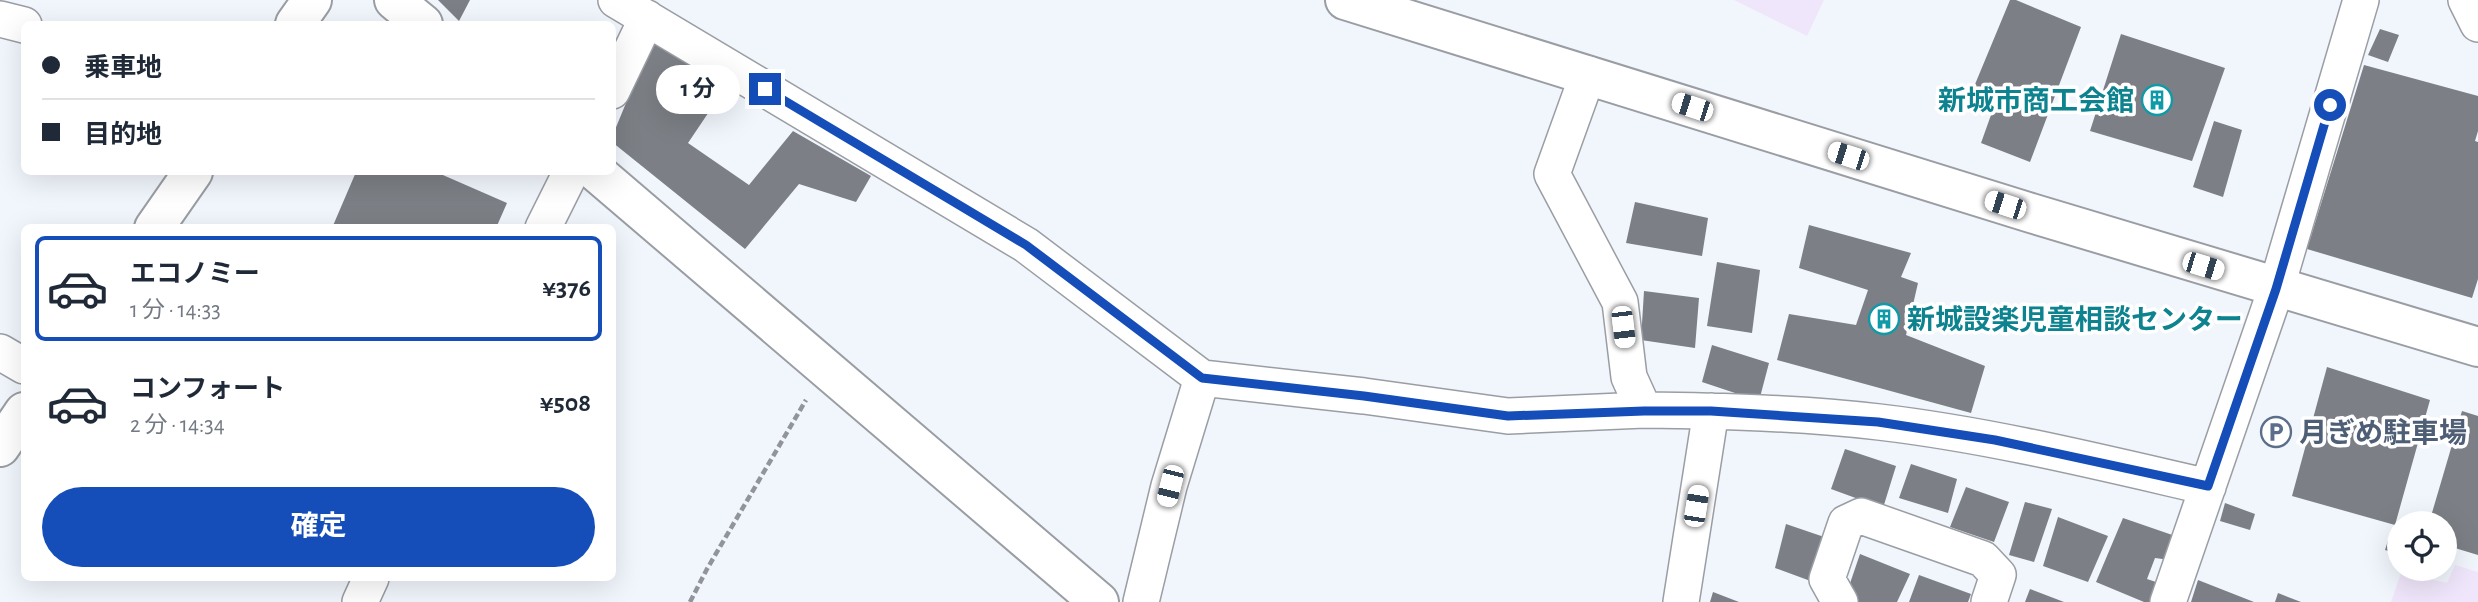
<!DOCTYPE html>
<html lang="ja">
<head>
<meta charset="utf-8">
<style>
  :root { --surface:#fff; --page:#f6f6f7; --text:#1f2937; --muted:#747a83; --line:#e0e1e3; --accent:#154db9 }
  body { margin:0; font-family:"Alegreya Sans","Noto Sans JP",sans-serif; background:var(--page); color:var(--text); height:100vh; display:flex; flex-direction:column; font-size:26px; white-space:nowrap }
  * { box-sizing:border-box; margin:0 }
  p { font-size:23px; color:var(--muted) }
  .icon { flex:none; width:38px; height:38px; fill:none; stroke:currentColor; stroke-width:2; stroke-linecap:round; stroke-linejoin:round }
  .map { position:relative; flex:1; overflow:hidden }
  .side { position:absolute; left:21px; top:224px; width:595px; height:357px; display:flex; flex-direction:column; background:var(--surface); border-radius:10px; box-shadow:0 7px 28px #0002 }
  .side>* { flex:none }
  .banner { position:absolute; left:21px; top:21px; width:595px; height:154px; border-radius:10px; box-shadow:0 7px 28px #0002; display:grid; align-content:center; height:154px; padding:0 21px; background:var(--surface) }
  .buttons { position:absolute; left:2387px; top:511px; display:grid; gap:14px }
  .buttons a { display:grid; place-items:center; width:70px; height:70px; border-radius:50%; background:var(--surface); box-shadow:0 7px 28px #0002; font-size:35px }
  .end { position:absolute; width:32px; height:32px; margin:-16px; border:9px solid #154db9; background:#fff; box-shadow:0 0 0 4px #fff }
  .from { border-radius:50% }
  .bubble { position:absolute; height:49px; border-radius:24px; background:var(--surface); box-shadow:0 7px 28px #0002; font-size:23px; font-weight:700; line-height:49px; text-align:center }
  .car { position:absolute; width:21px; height:42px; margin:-21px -10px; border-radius:9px; box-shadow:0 0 5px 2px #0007; background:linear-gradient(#fff 24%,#345 0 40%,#fff 0 76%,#345 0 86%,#fff 0) }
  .banner b { display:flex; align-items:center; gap:24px; height:66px; font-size:26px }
  .banner b+b { border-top:2px solid var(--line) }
  .banner i { width:18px; height:18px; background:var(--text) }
  ul { padding:12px 0 0; list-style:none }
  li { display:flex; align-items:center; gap:21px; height:105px; margin:0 14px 10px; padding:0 7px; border:4px solid transparent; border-radius:10px }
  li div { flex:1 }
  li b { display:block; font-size:26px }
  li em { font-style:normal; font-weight:700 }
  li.active { border-color:var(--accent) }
  li>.icon { width:63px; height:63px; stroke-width:1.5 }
  .button { display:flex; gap:14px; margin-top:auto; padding:14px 21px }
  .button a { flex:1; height:80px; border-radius:42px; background:var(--accent); color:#fff; font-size:28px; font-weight:700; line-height:80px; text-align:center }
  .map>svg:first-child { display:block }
  .commercial { fill:#f0e6fb }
  .building { fill:#7c7f85 }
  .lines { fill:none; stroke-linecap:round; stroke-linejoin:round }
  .minor-casing { stroke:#9a9ea4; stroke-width:38 }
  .tertiary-casing { stroke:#9a9ea4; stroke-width:42 }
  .secondary-casing { stroke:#9a9ea4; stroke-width:42 }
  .path { stroke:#919498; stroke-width:4.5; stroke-dasharray:7 3.5; stroke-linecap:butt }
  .minor { stroke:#fff; stroke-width:35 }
  .tertiary { stroke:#fff; stroke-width:38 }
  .secondary { stroke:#fff; stroke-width:38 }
  .route { stroke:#154db9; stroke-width:9 }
  .labels { text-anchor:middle; stroke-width:7; stroke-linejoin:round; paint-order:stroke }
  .culture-label { font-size:28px; font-weight:bold; fill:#0d838f; stroke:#fff; text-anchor:end }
  .service-label { font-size:28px; font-weight:bold; fill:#4e5e75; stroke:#fff; text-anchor:start }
</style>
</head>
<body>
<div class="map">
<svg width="2478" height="602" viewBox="0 0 2478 602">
  <rect width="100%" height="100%" fill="#f1f5fc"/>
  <path class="commercial" d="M1734,0H1824L1807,36Z
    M2455,565L2478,572V602H2391L2401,573L2447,583Z"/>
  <path class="building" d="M438,0H470L459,21Z
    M2010,0H2016L2081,27L2030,162L1981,143L1991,115L1966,106Z
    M2380,29L2399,35L2388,62L2368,55Z
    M2121,34L2225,68L2192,161L2090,131Z
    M652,40L725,88L688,143L749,185L793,131L871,176L856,202L799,184L745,249L612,142V137Z
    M2364,65L2478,96V131L2475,141L2478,142V279L2472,298L2307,249Z
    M2214,121L2242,130L2223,197L2193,187Z
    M356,172H436L507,203L496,228H332Z
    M1635,202L1708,218L1702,256L1626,243Z
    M1809,225L1911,253L1901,277L1918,283L1906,335L1985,366L1971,413L1777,360L1789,314L1856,325L1868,290L1799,268Z
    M1717,262L1760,270L1752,333L1707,326Z
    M1644,291L1699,298L1695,348L1641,340Z
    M1712,345L1769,363L1759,401L1702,382Z
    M2327,367L2430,400L2395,525L2292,496Z
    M2462,411L2478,416V555L2445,545V523H2429Z
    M1845,449L1896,466L1883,508L1831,489Z
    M1911,464L1957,479L1948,513L1899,498Z
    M1966,487L2009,502L1994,542L1950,527Z
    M2025,502L2052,509L2034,562L2009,555Z
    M2225,503L2255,514L2250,530L2220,521Z
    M2058,517L2108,536L2088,582L2043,566Z
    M2123,518L2181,538L2170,560L2155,558L2147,579L2162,584L2156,602H2144L2096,582Z
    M1786,524L1830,539L1816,583L1775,568Z
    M2391,531L2399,534V554L2385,550Z
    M1860,554L1910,574L1897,602H1855L1845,598Z
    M1919,575L1971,594L1968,602H1909Z
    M2198,580L2254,602H2191Z
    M2030,589L2064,602H2025Z
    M1713,592L1739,602H1710Z
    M2278,593L2301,602H2275Z"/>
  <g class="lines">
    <g class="minor-casing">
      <path id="minor" d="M616,0L1026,245L1202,378L1364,396L1508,416L1644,410
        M2466,0L2478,24
        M0,19L24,25
        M1588,74L1552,174L1620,302L1629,377L1644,410C1722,411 1802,413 1879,422C1990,435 2099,462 2208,487
        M612,91L647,18
        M543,228L571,172
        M0,352L24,366
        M360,602L371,578
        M1141,602L1169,486L1202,378
        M1681,602L1711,411
        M1840,602L1827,579L1846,523L1861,516L1983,559L1998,575L1989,602
        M2168,602L2276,289L2361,0"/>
    </g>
    <g class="tertiary-casing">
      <path id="tertiary" d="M394,0L423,24
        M1345,0L2031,213L2478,347
        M596,172L1099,602"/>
    </g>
    <g class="secondary-casing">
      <path id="secondary" d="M295,24L312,0
        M154,228L193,172
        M0,447L24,412"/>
    </g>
    <path class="path" d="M690,602L707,569L806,400"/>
    <use href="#minor" class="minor"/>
    <use href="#tertiary" class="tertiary"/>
    <use href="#secondary" class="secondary"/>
  </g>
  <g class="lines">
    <path class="route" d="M765,89L1026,245L1202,378L1364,396L1508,416L1644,411H1711L1878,422L1995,440L2208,486L2276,289L2330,105"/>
  </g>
  <defs>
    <g id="building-ring" transform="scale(1.575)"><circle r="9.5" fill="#fff" stroke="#0f9aa8" stroke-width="1.5"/><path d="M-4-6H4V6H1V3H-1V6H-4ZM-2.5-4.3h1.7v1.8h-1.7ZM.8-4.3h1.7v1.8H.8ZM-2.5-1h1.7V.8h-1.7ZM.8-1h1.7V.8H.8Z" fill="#0f9aa8"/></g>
    <g id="parking-ring" transform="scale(1.575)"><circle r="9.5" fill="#fff" stroke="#5c6f8a" stroke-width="1.5"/><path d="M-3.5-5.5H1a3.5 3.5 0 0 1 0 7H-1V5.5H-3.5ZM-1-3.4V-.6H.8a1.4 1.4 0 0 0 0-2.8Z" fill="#5c6f8a"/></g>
  </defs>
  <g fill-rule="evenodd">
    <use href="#building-ring" x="2157" y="100"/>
    <use href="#building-ring" x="1884" y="319"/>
    <use href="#parking-ring" x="2276" y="432"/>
  </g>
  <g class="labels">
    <g class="culture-label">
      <text x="2134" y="110">新城市商工会館</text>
      <text x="1907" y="329" text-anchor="start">新城設楽児童相談センター</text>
    </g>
    <g class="service-label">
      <text x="2299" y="442">月ぎめ駐車場</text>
    </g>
  </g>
</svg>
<div class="buttons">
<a><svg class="icon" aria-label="locate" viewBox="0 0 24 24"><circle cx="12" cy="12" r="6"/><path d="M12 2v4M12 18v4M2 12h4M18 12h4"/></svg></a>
</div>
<i class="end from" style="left:2330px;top:105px"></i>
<i class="end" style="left:765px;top:89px"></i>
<div class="bubble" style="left:656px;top:65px;width:84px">1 分</div>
<i class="car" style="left:1692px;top:107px;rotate:288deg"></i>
<i class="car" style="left:1848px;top:156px;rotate:288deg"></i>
<i class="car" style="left:2005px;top:205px;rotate:288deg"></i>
<i class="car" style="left:2203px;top:266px;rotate:107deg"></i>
<i class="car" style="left:1623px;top:327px;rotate:173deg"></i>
<i class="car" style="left:1170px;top:486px;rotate:194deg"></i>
<i class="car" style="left:1696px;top:506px;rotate:9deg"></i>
<div class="banner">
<b><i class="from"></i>乗車地</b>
<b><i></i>目的地</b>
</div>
<section class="side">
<ul>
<li class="active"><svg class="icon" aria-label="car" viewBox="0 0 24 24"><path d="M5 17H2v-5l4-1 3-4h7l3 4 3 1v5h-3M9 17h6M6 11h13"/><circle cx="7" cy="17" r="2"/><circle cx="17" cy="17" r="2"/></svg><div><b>エコノミー</b><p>1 分 · 14:33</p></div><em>¥376</em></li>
<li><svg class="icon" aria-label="car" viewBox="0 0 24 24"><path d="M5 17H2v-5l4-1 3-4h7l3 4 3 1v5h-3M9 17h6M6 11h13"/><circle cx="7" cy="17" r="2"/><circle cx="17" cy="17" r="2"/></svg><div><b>コンフォート</b><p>2 分 · 14:34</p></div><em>¥508</em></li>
</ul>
<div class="button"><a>確定</a></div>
</section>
</div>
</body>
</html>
